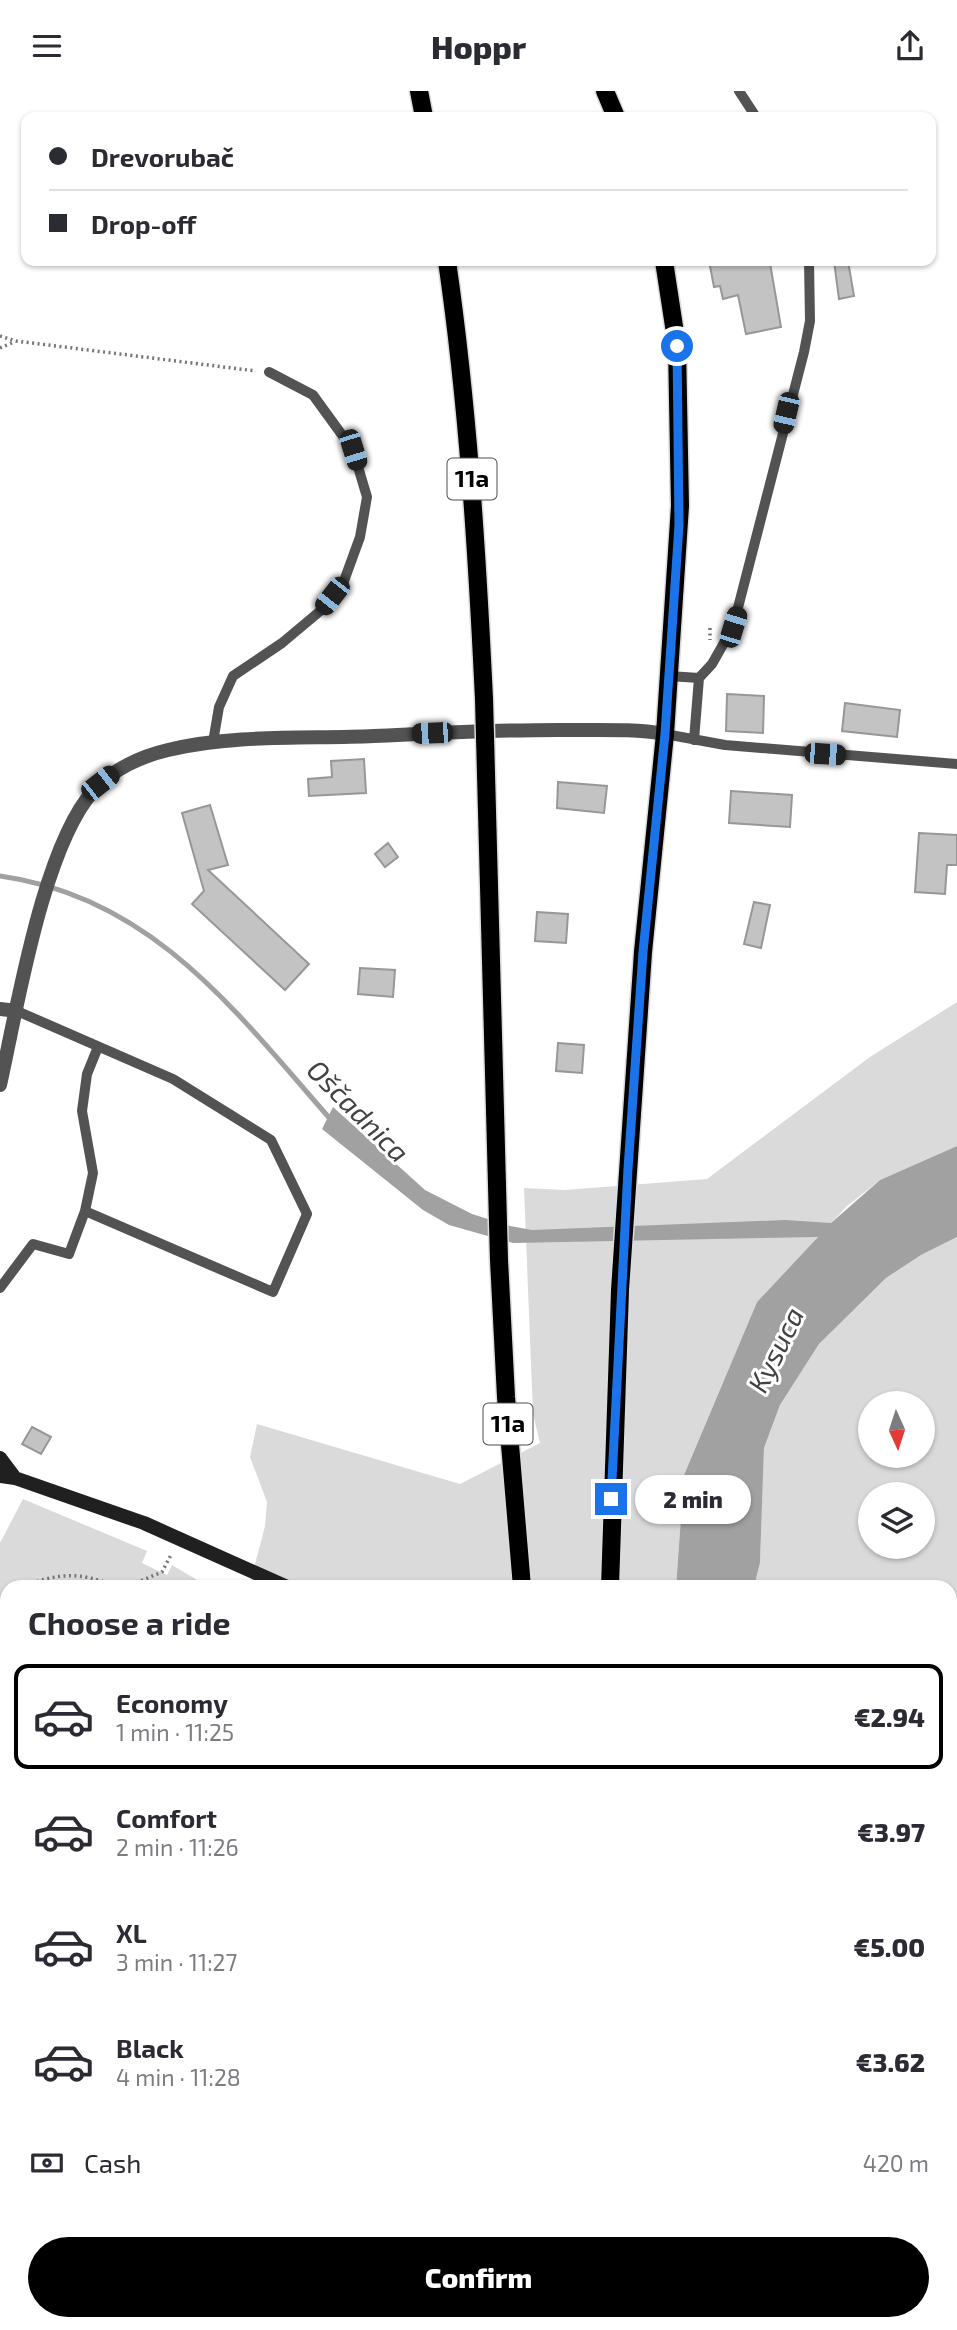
<!DOCTYPE html>
<html lang="en">
<head>
<meta charset="utf-8">
<style>
  :root { --surface:#fff; --page:#f2f2f3; --text:#2b2b33; --muted:#7c7c81; --line:#e1e1e2; --accent:#000 }
  body { margin:0; font-family:"Exo 2",sans-serif; background:var(--page); color:var(--text); height:100vh; display:flex; flex-direction:column; font-size:26px; white-space:nowrap }
  * { box-sizing:border-box; margin:0 }
  p { font-size:23px; color:var(--muted) }
  .icon { flex:none; width:38px; height:38px; fill:none; stroke:currentColor; stroke-width:2; stroke-linecap:round; stroke-linejoin:round }
  .map { position:relative; flex:1; overflow:hidden }
  .drawer { position:absolute; left:0px; top:1489px; width:957px; height:751px; display:flex; flex-direction:column; background:var(--surface); border-radius:21px 21px 0 0; box-shadow:0 2px 5px #0004 }
  .drawer>* { flex:none }
  .banner { position:absolute; left:21px; top:21px; width:915px; height:154px; border-radius:14px; box-shadow:0 2px 5px #0004; display:grid; align-content:center; height:154px; padding:0 28px; background:var(--surface) }
  .needle { width:46px; rotate:177deg }
  .buttons { position:absolute; left:858px; top:1300px; display:grid; gap:14px }
  .buttons a { display:grid; place-items:center; width:77px; height:77px; border-radius:50%; background:var(--surface); box-shadow:0 2px 5px #0004; font-size:35px }
  .end { position:absolute; width:32px; height:32px; margin:-16px; border:9px solid #1a73e8; background:#fff; box-shadow:0 0 0 4px #fff }
  .from { border-radius:50% }
  .bubble { position:absolute; height:49px; border-radius:24px; background:var(--surface); box-shadow:0 2px 5px #0004; font-size:23px; font-weight:800; line-height:49px; text-align:center }
  .car { position:absolute; width:21px; height:42px; margin:-21px -10px; border-radius:9px; box-shadow:0 0 5px 2px #0007; background:linear-gradient(#222 24%,#8ab4d8 0 40%,#222 0 76%,#8ab4d8 0 86%,#222 0) }
  .banner b { display:flex; align-items:center; gap:24px; height:66px; font-size:26px }
  .banner b+b { border-top:2px solid var(--line) }
  .banner i { width:18px; height:18px; background:var(--text) }
  ul { padding:0; list-style:none }
  li { display:flex; align-items:center; gap:21px; height:105px; margin:0 14px 10px; padding:0 14px; border:4px solid transparent; border-radius:14px }
  li div { flex:1 }
  li b { display:block; font-size:26px }
  li em { font-style:normal; font-weight:800 }
  li.on { border-color:var(--accent) }
  li>.icon { width:63px; height:63px; stroke-width:1.5 }
  h2 { padding:0 28px; font-size:32px; line-height:84px }
  .pay { display:flex; align-items:center; gap:18px; height:77px; padding:0 28px; font-size:26px }
  .pay p { margin-inline-start:auto }
  .button { display:flex; gap:14px; margin-top:auto; padding:14px 28px }
  .button a { flex:1; height:80px; border-radius:42px; background:var(--accent); color:#fff; font-size:28px; font-weight:800; line-height:80px; text-align:center }
  header { display:flex; justify-content:space-between; align-items:center; height:91px; padding:0 28px; background:var(--surface); font-size:32px; font-weight:800 }
  .map>svg:first-child { display:block }
  .green { fill:#dadada; fill-rule:evenodd }
  .water { fill:#a1a1a1 }
  .lines { fill:none; stroke-linecap:round; stroke-linejoin:round }
  .stream { stroke:#a1a1a1; stroke-width:5 }
  .building { fill:#c3c3c3; stroke:#979797; stroke-width:2 }
  .primary-casing { stroke:#dbdbdb; stroke-width:21 }
  .path { stroke:#757575; stroke-width:3.5; stroke-dasharray:2 3.5; stroke-linecap:butt }
  .lane { stroke:#535353; stroke-width:10 }
  .street { stroke:#535353; stroke-width:14 }
  .secondary { stroke:#202020; stroke-width:14 }
  .primary { stroke:#000; stroke-width:18 }
  .primary-bridge-casing { stroke:#dbdbdb; stroke-width:21; stroke-linecap:butt }
  .primary-bridge { stroke:#000; stroke-width:18 }
  .route { stroke:#1a73e8; stroke-width:9 }
  .labels { text-anchor:middle; stroke-width:6; stroke-linejoin:round; paint-order:stroke }
  .shield { fill:#fff; stroke:#4c4c4c; stroke-width:2 }
  .shield-label { font-size:24px; font-weight:bold; fill:#000 }
  .water-label { font-size:28px; font-style:italic; fill:#424242; stroke:#fff }
</style>
</head>
<body>
<header><svg class="icon" aria-label="menu" viewBox="0 0 24 24"><path d="M4 6h16M4 12h16M4 18h16"/></svg>Hoppr<svg class="icon" aria-label="share" viewBox="0 0 24 24"><path d="M12 15V3M7 8l5-5 5 5M5 13v7h14v-7"/></svg></header>
<div class="map">
<svg width="957" height="2239" viewBox="0 0 957 2239">
  <rect width="100%" height="100%" fill="#fff"/>
  <path class="green" d="M957,911V1055L880,1089L847,1115L757,1211L684,1384L676,1496H249L265,1435L267,1411L250,1366L257,1333L460,1393L540,1352L533,1323L524,1097L565,1099L707,1088L870,966Z
    M957,1146V2205L950,2196V1496H754L760,1472L764,1357L780,1314L819,1253L886,1187L921,1164ZM870,1312H922V1365H870ZM870,1404H922V1456H870Z
    M23,1408L147,1460L142,1472L167,1484L172,1474L209,1496H7V2233H402L403,2239H0V1452Z"/>
  <path class="water" d="M333,1016L425,1099L472,1123L510,1135L532,1139L785,1129L831,1132L880,1089L957,1055V1146L921,1164L886,1187L819,1253L780,1314L764,1357L760,1472L754,1496H676L684,1384L757,1211L818,1146L513,1152L449,1134L423,1119L322,1038Z
    M950,2196L957,2205V2239H916L912,2233H950Z"/>
  <g class="lines">
    <path class="stream" d="M0,785C153,806 237,922 332,1030"/>
  </g>
  <path class="building" d="M709,170L770,172L781,236L746,243L738,204L723,208L720,195L714,196Z
    M834,170H848L854,205L839,208Z
    M727,603L764,605L763,642L726,640Z
    M845,612L900,619L897,646L842,640Z
    M364,668L366,702L309,705L308,688L332,686L331,670Z
    M558,691L607,695L604,722L557,717Z
    M731,700L792,704L790,736L729,732Z
    M210,714L228,774L208,779L309,873L285,899L192,813L204,800L182,722Z
    M919,742L957,744V774H947L945,803L915,801Z
    M388,752L398,766L385,776L375,763Z
    M754,811L770,814L761,857L744,853Z
    M537,821L568,823L566,852L535,850Z
    M360,877L395,879L393,906L358,903Z
    M558,952L584,954L582,982L556,980Z
    M32,1336L51,1346L41,1363L22,1353Z"/>
  <g class="lines">
    <g class="primary-casing">
      <path id="primary" d="M419,0L424,26
        M605,0L616,26
        M447,170C468,315 477,461 484,608
        M486,683L499,1169L506,1306L522,1496
        M610,1496L620,1199L643,861L665,643L680,415L677,255L664,170
        M798,2233L802,2239
        M861,2233L865,2239"/>
    </g>
    <path class="path" d="M0,245L16,250L256,280
      M0,257L14,251
      M710,537V549
      M21,1496C58,1482 80,1480 117,1496
      M126,1496L162,1481L172,1462
      M0,1516L7,1502
      M0,1685L7,1687
      M0,1894L7,1897
      M0,2030L7,2032"/>
    <path class="lane" d="M739,0L756,26
      M669,585L699,587L712,573L733,536L804,261L810,230L809,170
      M665,643L725,654L957,673
      M694,649L699,587
      M213,651L219,616L233,585L282,552L319,521L344,490L360,446L367,406L353,359L313,304L269,281
      M17,920L173,988L271,1049L307,1123L273,1201L85,1120L93,1082L82,1020L87,983L98,956
      M0,1197L33,1153L69,1163L85,1120"/>
    <path class="street" d="M0,918L17,920
      M0,994C17,918 43,755 94,699C113,678 142,665 168,659C234,643 307,648 374,645C441,642 508,638 575,639C606,639 636,638 665,643"/>
    <path class="secondary" d="M0,1367L15,1387
      M0,1385L15,1387L144,1432L287,1496"/>
    <use href="#primary" class="primary"/>
    <g class="primary-bridge-casing">
      <path id="primary-bridge" d="M484,608L486,683"/>
    </g>
    <use href="#primary-bridge" class="primary-bridge"/>
  </g>
  <g class="lines">
    <path class="route" d="M611,1408L628,1078L643,861L665,643L679,434L677,255"/>
  </g>
  <g class="labels">
    <g class="shield">
      <rect x="447.5" y="367.5" width="49" height="41" rx="5"/>
      <rect x="483.5" y="1312.5" width="49" height="41" rx="5"/>
    </g>
    <g class="shield-label">
      <text x="472" y="396">11a</text>
      <text x="508" y="1341">11a</text>
    </g>
    <g class="water-label">
      <text transform="translate(358 1020) rotate(45)" y="10">Oščadnica</text>
      <text transform="translate(776 1259) rotate(-64)" y="10">Kysuca</text>
    </g>
  </g>
</svg>
<div class="buttons">
<a><svg class="needle" viewBox="-14 -14 28 28"><path d="M0-13l5 13h-10z" fill="#e53935"/><path d="M0 13l5-13h-10z" fill="#7c7c81"/></svg></a>
<a><svg class="icon" aria-label="layers" viewBox="0 0 24 24"><path d="M12 4l9 5-9 5-9-5zM3 14l9 5 9-5"/></svg></a>
</div>
<i class="end from" style="left:677px;top:255px"></i>
<i class="end" style="left:611px;top:1408px"></i>
<div class="bubble" style="left:635px;top:1384px;width:116px">2 min</div>
<i class="car" style="left:786px;top:322px;rotate:193deg"></i>
<i class="car" style="left:353px;top:359px;rotate:163deg"></i>
<i class="car" style="left:332px;top:505px;rotate:218deg"></i>
<i class="car" style="left:733px;top:536px;rotate:17deg"></i>
<i class="car" style="left:432px;top:642px;rotate:268deg"></i>
<i class="car" style="left:825px;top:663px;rotate:94deg"></i>
<i class="car" style="left:100px;top:692px;rotate:52deg"></i>
<div class="banner">
<b><i class="from"></i>Drevorubač</b>
<b><i></i>Drop-off</b>
</div>
<section class="drawer">
<h2>Choose a ride</h2>
<ul>
<li class="on"><svg class="icon" aria-label="car" viewBox="0 0 24 24"><path d="M5 17H2v-5l4-1 3-4h7l3 4 3 1v5h-3M9 17h6M6 11h13"/><circle cx="7" cy="17" r="2"/><circle cx="17" cy="17" r="2"/></svg><div><b>Economy</b><p>1 min · 11:25</p></div><em>€2.94</em></li>
<li><svg class="icon" aria-label="car" viewBox="0 0 24 24"><path d="M5 17H2v-5l4-1 3-4h7l3 4 3 1v5h-3M9 17h6M6 11h13"/><circle cx="7" cy="17" r="2"/><circle cx="17" cy="17" r="2"/></svg><div><b>Comfort</b><p>2 min · 11:26</p></div><em>€3.97</em></li>
<li><svg class="icon" aria-label="car" viewBox="0 0 24 24"><path d="M5 17H2v-5l4-1 3-4h7l3 4 3 1v5h-3M9 17h6M6 11h13"/><circle cx="7" cy="17" r="2"/><circle cx="17" cy="17" r="2"/></svg><div><b>XL</b><p>3 min · 11:27</p></div><em>€5.00</em></li>
<li><svg class="icon" aria-label="car" viewBox="0 0 24 24"><path d="M5 17H2v-5l4-1 3-4h7l3 4 3 1v5h-3M9 17h6M6 11h13"/><circle cx="7" cy="17" r="2"/><circle cx="17" cy="17" r="2"/></svg><div><b>Black</b><p>4 min · 11:28</p></div><em>€3.62</em></li>
</ul>
<div class="pay"><svg class="icon" aria-label="cash" viewBox="0 0 24 24"><path d="M3 7h18v10H3z"/><circle cx="12" cy="12" r="2"/></svg>Cash<p>420 m</p></div>
<div class="button"><a>Confirm</a></div>
</section>
</div>
</body>
</html>
